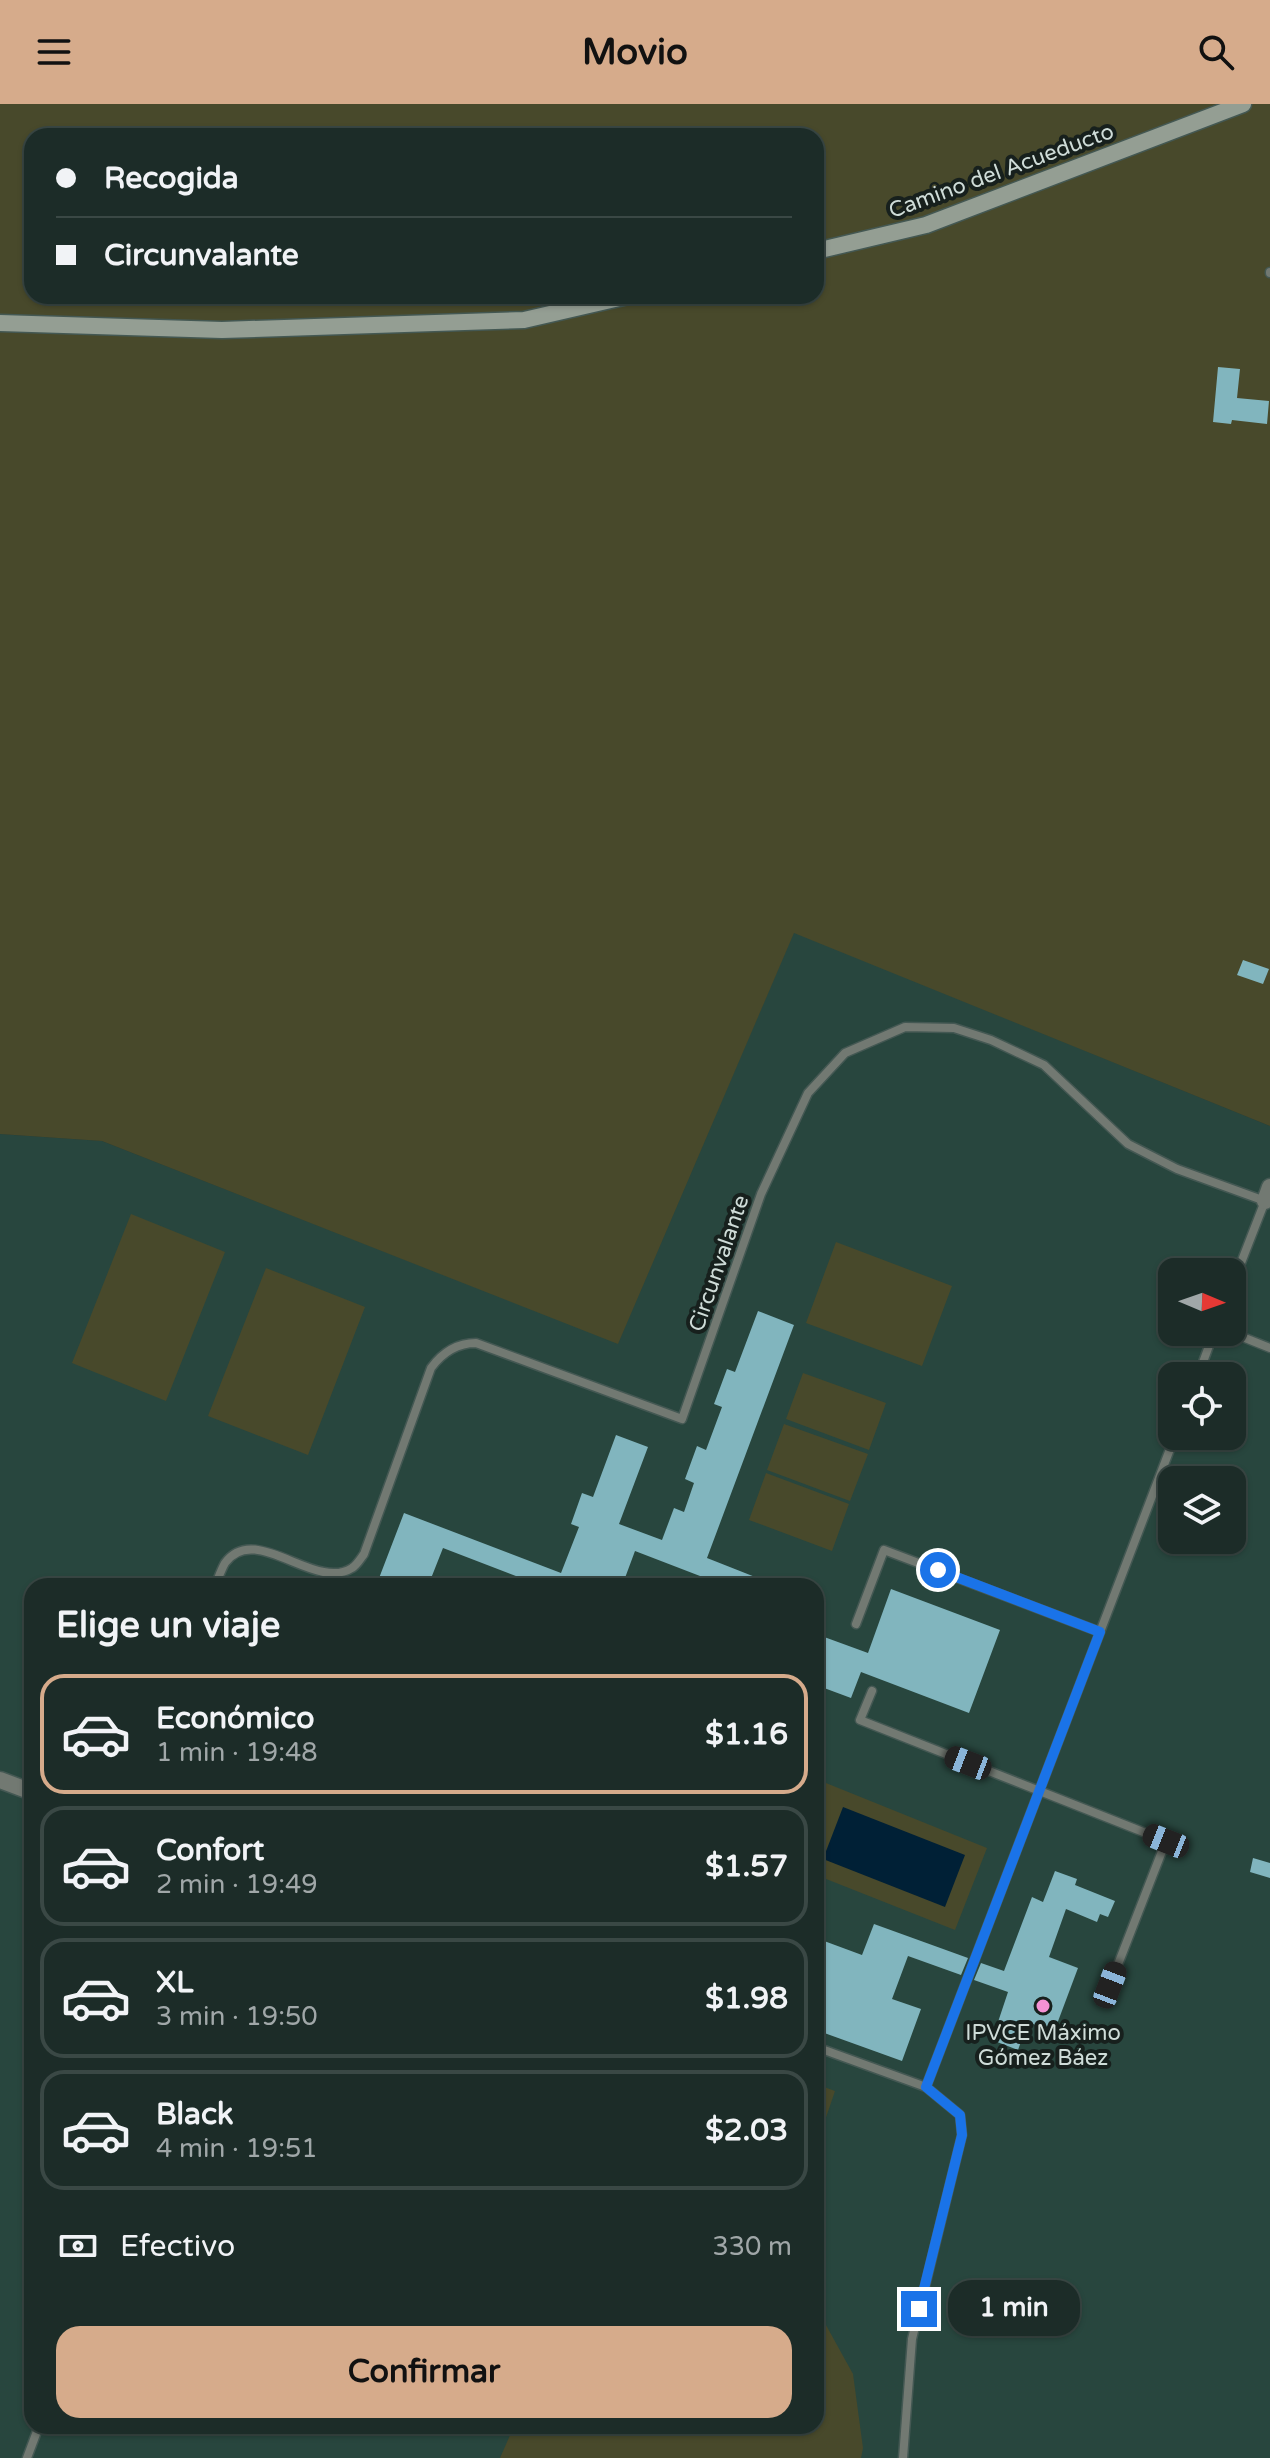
<!DOCTYPE html>
<html lang="es">
<head>
<meta charset="utf-8">
<style>
  :root { --surface:#1c2c28; --page:#253430; --text:#f1f3f6; --muted:#a0a7a8; --line:#3a4845; --accent:#d6ab8b }
  body { margin:0; font-family:"Varela Round",sans-serif; background:var(--page); color:var(--text); height:100vh; display:flex; flex-direction:column; font-size:30px; white-space:nowrap }
  * { box-sizing:border-box; margin:0 }
  p { font-size:26px; color:var(--muted) }
  .icon { flex:none; width:44px; height:44px; fill:none; stroke:currentColor; stroke-width:2; stroke-linecap:round; stroke-linejoin:round }
  .map { position:relative; flex:1; overflow:hidden }
  .panel { position:absolute; left:24px; top:1474px; width:800px; height:856px; display:flex; flex-direction:column; background:var(--surface); border-radius:24px; box-shadow:0 2px 6px #0004,0 0 0 2px var(--line) }
  .panel>* { flex:none }
  .hud { position:absolute; left:24px; top:24px; width:800px; height:176px; border-radius:24px; box-shadow:0 2px 6px #0004,0 0 0 2px var(--line); display:grid; align-content:center; height:176px; padding:0 32px; background:var(--surface) }
  .needle { width:52px; rotate:92deg }
  .buttons { position:absolute; left:1158px; top:1154px; display:grid; gap:16px }
  .buttons a { display:grid; place-items:center; width:88px; height:88px; border-radius:16px; background:var(--surface); box-shadow:0 2px 6px #0004,0 0 0 2px var(--line); font-size:40px }
  .end { position:absolute; width:36px; height:36px; margin:-18px; border:10px solid #1a73e8; background:#fff; box-shadow:0 0 0 4px #fff }
  .from { border-radius:50% }
  .bubble { position:absolute; height:56px; border-radius:24px; background:var(--surface); box-shadow:0 2px 6px #0004,0 0 0 2px var(--line); font-size:26px; font-weight:700; line-height:56px; text-align:center }
  .car { position:absolute; width:24px; height:48px; margin:-24px -12px; border-radius:10px; box-shadow:0 0 6px 2px #0007; background:linear-gradient(#222 24%,#8ab4d8 0 40%,#222 0 76%,#8ab4d8 0 86%,#222 0) }
  .hud b { display:flex; align-items:center; gap:28px; height:76px; font-size:30px }
  .hud b+b { border-top:2px solid var(--line) }
  .hud i { width:20px; height:20px; background:var(--text) }
  ul { padding:0; list-style:none }
  li { display:flex; align-items:center; gap:24px; height:120px; margin:0 16px 12px; padding:0 16px; border:4px solid var(--line); border-radius:24px }
  li div { flex:1 }
  li b { display:block; font-size:30px }
  li em { font-style:normal; font-weight:700 }
  li.selected { border-color:var(--accent) }
  li>.icon { width:72px; height:72px; stroke-width:1.5 }
  h2 { padding:0 32px; font-size:36px; line-height:96px }
  .pay { display:flex; align-items:center; gap:20px; height:88px; padding:0 32px; font-size:30px }
  .pay p { margin-inline-start:auto }
  .action { display:flex; gap:16px; margin-top:auto; padding:16px 32px }
  .action a { flex:1; height:92px; border-radius:24px; background:var(--accent); color:#111; font-size:32px; font-weight:700; line-height:92px; text-align:center }
  header { display:flex; justify-content:space-between; align-items:center; height:104px; padding:0 32px; background:var(--accent); color:#111; font-size:36px; font-weight:700 }
  .map>svg:first-child { display:block }
  .built { fill:#28463e; fill-rule:evenodd }
  .green { fill:#48492b; fill-rule:evenodd }
  .water { fill:#002036 }
  .building { fill:#81b5be }
  .lines { fill:none; stroke-linecap:round; stroke-linejoin:round }
  .lane-casing { stroke:#445853; stroke-width:11 }
  .street-casing { stroke:#445853; stroke-width:19 }
  .secondary-casing { stroke:#445853; stroke-width:19 }
  .lane { stroke:#727972; stroke-width:8 }
  .street { stroke:#727972; stroke-width:16 }
  .secondary { stroke:#949e93; stroke-width:16 }
  .route { stroke:#1a73e8; stroke-width:10 }
  .poi-dot { fill:#f491d4; stroke:#17201d; stroke-width:3 }
  .labels { text-anchor:middle; stroke-width:8; stroke-linejoin:round; paint-order:stroke }
  .street-label { font-size:22px; fill:#cfdcd8; stroke:#17201d }
  .poi-label { font-size:22px; fill:#cfdcd8; stroke:#17201d }
</style>
</head>
<body>
<header><svg class="icon" aria-label="menu" viewBox="0 0 24 24"><path d="M4 6h16M4 12h16M4 18h16"/></svg>Movio<svg class="icon" aria-label="search" viewBox="0 0 24 24"><circle cx="10" cy="10" r="6"/><path d="M15 15l6 6"/></svg></header>
<div class="map">
<svg width="1270" height="2354" viewBox="0 0 1270 2354">
  <rect width="100%" height="100%" fill="#263b36"/>
  <path class="built" d="M794,828L1270,1022V2354H0V1030L102,1037L618,1239ZM1172,1168H1232V1228H1172ZM1172,1272H1232V1332H1172ZM1172,1376H1232V1436H1172ZM32,1482H816V2322H32Z"/>
  <path class="green" d="M0,0H1270V1022L794,829L618,1240L102,1037L0,1030ZM32,32H816V192H32Z
    M131,1110L225,1148L166,1297L72,1259Z
    M836,1138L952,1182L922,1262L806,1219Z
    M266,1164L365,1203L308,1351L208,1312Z
    M803,1269L886,1299L869,1346L786,1315Z
    M784,1320L868,1350L850,1397L767,1366Z
    M766,1369L849,1400L832,1447L749,1416Z
    M816,1675L987,1744L955,1826L816,1771Z
    M816,1980L835,1987L820,2031L816,2029Z
    M816,2203L853,2270L863,2344L861,2354H500L514,2322H816Z"/>
  <path class="water" d="M843,1703L965,1751L945,1803L823,1755Z"/>
  <path class="building" d="M1218,263L1240,265L1237,294L1269,297L1267,320L1232,316L1231,320L1213,318Z
    M1243,856L1269,865L1263,880L1237,871Z
    M758,1207L794,1221L707,1454L778,1482H696L700,1472L635,1447L622,1482H542L443,1444L428,1482H376L404,1409L561,1469L579,1423L571,1420L582,1389L593,1393L616,1331L648,1343L619,1420L662,1436L674,1404L684,1408L694,1379L685,1375L697,1342L706,1346L722,1303L714,1300L727,1265L735,1268Z
    M891,1485L1000,1526L969,1609L861,1568L851,1594L816,1581V1530L868,1549Z
    M1253,1754L1270,1759V1774L1250,1768Z
    M1055,1767L1077,1775L1075,1781L1115,1797L1108,1813L1100,1810L1097,1818L1066,1805L1049,1853L1078,1864L1054,1928L1028,1918L1018,1946L992,1936L1008,1888L974,1876L981,1859L1004,1867L1032,1793L1043,1798Z
    M874,1820L968,1854L961,1871L908,1852L892,1895L921,1905L902,1957L816,1926V1834L862,1851Z"/>
  <g class="lines">
    <g class="lane-casing">
      <path id="lane" d="M1270,169V168
        M1230,1228L1270,1244
        M1198,1272L1214,1228
        M215,1482C218,1475 221,1466 225,1459C255,1417 315,1488 352,1464C357,1461 361,1454 364,1450L431,1264C442,1249 457,1239 476,1239L682,1315L761,1090L808,989L845,949L905,923L954,924L991,936L1044,961L1128,1040L1177,1065L1265,1097L1232,1182
        M856,1520L884,1446L1100,1528
        M872,1587L860,1616L1166,1737L1110,1881
        M816,1943L926,1983
        M27,2354L39,2322
        M903,2354L912,2235L962,2031L960,2011L926,1983L1175,1332"/>
    </g>
    <g class="street-casing">
      <path id="street" d="M1265,1097L1270,1083
        M0,1676L32,1688"/>
    </g>
    <g class="secondary-casing">
      <path id="secondary" d="M816,147L926,121L1243,0
        M0,219L222,226L524,216L628,192"/>
    </g>
    <use href="#lane" class="lane"/>
    <use href="#street" class="street"/>
    <use href="#secondary" class="secondary"/>
  </g>
  <g class="lines">
    <path class="route" d="M919,2205L962,2031L960,2011L926,1983L1100,1528L938,1466"/>
  </g>
  <circle class="poi-dot" cx="1043" cy="1902" r="8"/>
  <g class="labels">
    <g class="street-label">
      <text transform="translate(1001 66) rotate(-20)" y="8">Camino del Acueducto</text>
      <text transform="translate(718 1159) rotate(-71)" y="8">Circunvalante</text>
    </g>
    <g class="poi-label">
      <text x="1043" y="1936">IPVCE Máximo<tspan x="1043" dy="25">Gómez Báez</tspan></text>
    </g>
  </g>
</svg>
<div class="buttons">
<a><svg class="needle" viewBox="-14 -14 28 28"><path d="M0-13l5 13h-10z" fill="#e53935"/><path d="M0 13l5-13h-10z" fill="#a0a7a8"/></svg></a>
<a><svg class="icon" aria-label="locate" viewBox="0 0 24 24"><circle cx="12" cy="12" r="6"/><path d="M12 2v4M12 18v4M2 12h4M18 12h4"/></svg></a>
<a><svg class="icon" aria-label="layers" viewBox="0 0 24 24"><path d="M12 4l9 5-9 5-9-5zM3 14l9 5 9-5"/></svg></a>
</div>
<i class="end from" style="left:938px;top:1466px"></i>
<i class="end" style="left:919px;top:2205px"></i>
<div class="bubble" style="left:948px;top:2176px;width:132px">1 min</div>
<i class="car" style="left:968px;top:1659px;rotate:291deg"></i>
<i class="car" style="left:1166px;top:1737px;rotate:292deg"></i>
<i class="car" style="left:1110px;top:1881px;rotate:21deg"></i>
<div class="hud">
<b><i class="from"></i>Recogida</b>
<b><i></i>Circunvalante</b>
</div>
<section class="panel">
<h2>Elige un viaje</h2>
<ul>
<li class="selected"><svg class="icon" aria-label="car" viewBox="0 0 24 24"><path d="M5 17H2v-5l4-1 3-4h7l3 4 3 1v5h-3M9 17h6M6 11h13"/><circle cx="7" cy="17" r="2"/><circle cx="17" cy="17" r="2"/></svg><div><b>Económico</b><p>1 min · 19:48</p></div><em>$1.16</em></li>
<li><svg class="icon" aria-label="car" viewBox="0 0 24 24"><path d="M5 17H2v-5l4-1 3-4h7l3 4 3 1v5h-3M9 17h6M6 11h13"/><circle cx="7" cy="17" r="2"/><circle cx="17" cy="17" r="2"/></svg><div><b>Confort</b><p>2 min · 19:49</p></div><em>$1.57</em></li>
<li><svg class="icon" aria-label="car" viewBox="0 0 24 24"><path d="M5 17H2v-5l4-1 3-4h7l3 4 3 1v5h-3M9 17h6M6 11h13"/><circle cx="7" cy="17" r="2"/><circle cx="17" cy="17" r="2"/></svg><div><b>XL</b><p>3 min · 19:50</p></div><em>$1.98</em></li>
<li><svg class="icon" aria-label="car" viewBox="0 0 24 24"><path d="M5 17H2v-5l4-1 3-4h7l3 4 3 1v5h-3M9 17h6M6 11h13"/><circle cx="7" cy="17" r="2"/><circle cx="17" cy="17" r="2"/></svg><div><b>Black</b><p>4 min · 19:51</p></div><em>$2.03</em></li>
</ul>
<div class="pay"><svg class="icon" aria-label="cash" viewBox="0 0 24 24"><path d="M3 7h18v10H3z"/><circle cx="12" cy="12" r="2"/></svg>Efectivo<p>330 m</p></div>
<div class="action"><a>Confirmar</a></div>
</section>
</div>
</body>
</html>
